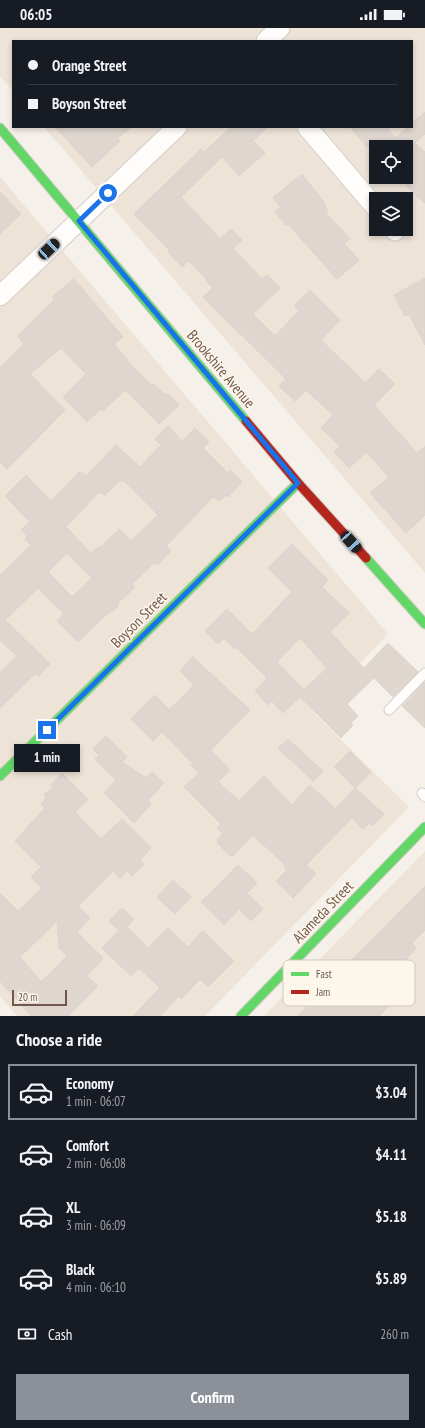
<!DOCTYPE html>
<html lang="en">
<head>
<meta charset="utf-8">
<style>
  :root { --surface:#171b24; --page:#242831; --text:#f1f3f6; --muted:#9ea1a6; --line:#363941; --accent:#8c9099 }
  body { margin:0; font-family:"PT Sans Narrow",sans-serif; background:var(--page); color:var(--text); height:100vh; display:flex; flex-direction:column; font-size:15px; white-space:nowrap }
  * { box-sizing:border-box; margin:0 }
  p { font-size:13px; color:var(--muted) }
  .icon { flex:none; width:22px; height:22px; fill:none; stroke:currentColor; stroke-width:2; stroke-linecap:round; stroke-linejoin:round }
  .map { position:relative; height:988px; overflow:hidden }
  .panel { display:flex; flex-direction:column; background:var(--surface); flex:1 }
  .panel>* { flex:none }
  .hud { position:absolute; left:12px; top:12px; width:401px; height:88px; border-radius:0px; box-shadow:0 2px 6px #0003; display:grid; align-content:center; height:88px; padding:0 16px; background:var(--surface) }
  .tools { position:absolute; left:369px; top:112px; display:grid; gap:8px }
  .tools a { display:grid; place-items:center; width:44px; height:44px; border-radius:0px; background:var(--surface); box-shadow:0 2px 6px #0003; font-size:20px }
  .scale { position:absolute; left:12px; bottom:10px; width:55px; box-sizing:border-box; padding-left:4px; border:2px solid #70594c; border-top:0; font-size:11px; line-height:14px; white-space:nowrap; color:#70594c; -webkit-text-stroke:3px #fdf6ea; paint-order:stroke }
  .end { position:absolute; width:18px; height:18px; margin:-9px; border:5px solid #1a73e8; background:#fff; box-shadow:0 0 0 2px #fff }
  .from { border-radius:50% }
  .bubble { position:absolute; height:28px; border-radius:0px; background:var(--surface); box-shadow:0 2px 6px #0003; font-size:13px; font-weight:600; line-height:28px; text-align:center }
  .car { position:absolute; width:12px; height:24px; margin:-12px -6px; border-radius:5px; box-shadow:0 0 3px 1px #0007; background:linear-gradient(#222 24%,#8ab4d8 0 40%,#222 0 76%,#8ab4d8 0 86%,#222 0) }
  .hud b { display:flex; align-items:center; gap:14px; height:38px; font-size:15px }
  .hud b+b { border-top:1px solid var(--line) }
  .hud i { width:10px; height:10px; background:var(--text) }
  ul { padding:0; list-style:none }
  li { display:flex; align-items:center; gap:12px; height:56px; margin:0 8px 6px; padding:0 8px; border:2px solid transparent; border-radius:0px }
  li div { flex:1 }
  li b { display:block; font-size:15px }
  li em { font-style:normal; font-weight:600 }
  li.on { border-color:var(--accent) }
  li>.icon { width:36px; height:36px; stroke-width:1.5 }
  h2 { padding:0 16px; font-size:18px; line-height:48px }
  .pay { display:flex; align-items:center; gap:10px; height:44px; padding:0 16px; font-size:15px }
  .pay p { margin-inline-start:auto }
  .primary-button { display:flex; gap:8px; margin-top:auto; padding:8px 16px }
  .primary-button a { flex:1; height:46px; border-radius:0px; background:var(--accent); color:#fff; font-size:16px; font-weight:600; line-height:46px; text-align:center }
  .status { display:flex; justify-content:space-between; align-items:center; height:28px; padding:0 20px; background:var(--surface); direction:ltr }
  .status svg { height:11px; fill:currentColor }
  .map>svg:first-child { display:block }
  .residential { fill:#eee3d7; fill-rule:evenodd }
  .building { fill:#ded6cf; stroke:#ddd3cc; fill-rule:evenodd }
  .lines { fill:none; stroke-linecap:round; stroke-linejoin:round }
  .lane-casing { stroke:#d4cdc8; stroke-width:11 }
  .street-casing { stroke:#d4cdc8; stroke-width:21 }
  .fast-casing { stroke:#d4cdc6; stroke-width:11 }
  .jam-casing { stroke:#d4cdc6; stroke-width:11 }
  .lane { stroke:#fefdfc; stroke-width:9 }
  .street { stroke:#fefdfc; stroke-width:19 }
  .fast { stroke:#63d668; stroke-width:9 }
  .jam { stroke:#b3261e; stroke-width:9 }
  .route { stroke:#1a73e8; stroke-width:5 }
  .labels { text-anchor:middle; stroke-width:3; stroke-linejoin:round; paint-order:stroke }
  .street-label { font-size:15px; fill:#70594c; stroke:#fdf6ea }
  .key { fill:#fdf6ea; stroke:#d3c7bb; stroke-width:1 }
  .key-label { font-size:11px; fill:#70594c }
</style>
</head>
<body>
<div class="status"><b>06:05</b><svg viewBox="0 0 49 12"><path d="M0 12V9h3v3zM5 12V6h3v6zM10 12V3h3v9zM15 12V0h3v12zM26 1h20v11H26zM47 4h2v5h-2z"/></svg></div>
<div class="map">
<svg width="425" height="988" viewBox="0 0 425 988">
  <rect width="100%" height="100%" fill="#f5f0e9"/>
  <path class="residential" d="M0,0H425V545L44,99H412V13H13V63L0,48ZM376,119H406V149H376ZM376,171H406V201H376Z
    M0,149L388,606L313,684L409,779L205,988H17L0,968Z
    M425,823V988H264Z"/>
  <path class="building" d="M425,84V106L415,115L425,124V175L406,158V119H367L350,99H387L395,110L408,99H412V95Z
    M55,99H131L118,110L120,113L92,139Z
    M231,99H268L253,113L265,125L239,148L222,129L181,169L220,211L231,201L242,212L233,220L262,251L267,247L280,260L253,286L275,308L299,283L294,278L310,262L340,292L321,312L365,355L379,341L395,356L374,377L417,425L425,418V487L406,505L370,465L389,449L366,424L349,440L334,424L340,418L321,400L333,387L306,362L295,373L279,358L286,351L203,269L213,260L206,253L207,252L189,233L182,239L168,224L170,223L134,186L201,121L204,124Z
    M302,146L326,177L325,179L328,183L326,185L350,211L344,215L359,232L337,251L288,196L286,197L275,184L281,179L273,170Z
    M0,164L21,186L0,206Z
    M425,250V317L409,286L405,288L394,267Z
    M74,251L123,309L114,316L133,339L151,357L152,355L165,367L167,365L179,377L159,396L125,362L103,383L101,381L87,394L63,369L86,346L61,320L30,346L65,382L7,441L0,434V340L24,316L18,308L54,272L52,269Z
    M168,398L182,413L195,400L209,414L203,420L228,445L230,442L242,454L228,469L226,467L220,473L213,469L166,518L171,523L157,537L154,535L132,556L135,559L118,575V578L112,584H109L78,614L57,593L64,586L38,560L5,592L50,636L38,648L36,645L0,680V645L17,628L0,612V547L31,517L25,511L27,508L21,502L30,494L5,468L26,447L51,473L80,443L86,448L116,417L140,439L161,417L155,411ZM120,452L122,454L123,452L158,487L131,513L119,501L101,519L100,518L91,525L66,499L99,464L105,467ZM67,525L92,550L72,569L48,544Z
    M292,516L328,552L322,559L349,585L330,604L364,640L388,615L418,644L393,669L374,650L347,676L358,688L351,695L353,697L341,710L300,669L283,685L272,673L268,677L255,663L267,650L236,619L235,621L224,610L218,616L205,603L227,581L252,606L292,564L268,540ZM300,610L327,640L304,662L277,634Z
    M193,629L250,682L211,722L230,742L218,754L239,773L264,748L292,777L310,757L335,781L355,760L334,739L350,723L371,744L355,760L384,786L372,798L369,795L363,801L352,790L306,837L316,846L293,870L276,853L287,842L284,839L286,838L253,807L232,829L217,815L218,813L217,812L223,805L217,800L221,796L184,759L199,745L191,737L193,736L162,704L153,713L131,691L155,667L169,682L194,657L180,643Z
    M425,654V700L402,678Z
    M106,708L127,729L122,734L146,750L152,744L164,755L148,772L151,776L134,795L104,765L116,752L95,731L99,727L93,721Z
    M288,711L323,743L313,753L278,720Z
    M62,745L88,771L75,784L101,811L122,791L151,820L140,832L144,836L132,848L127,843L120,851L113,843L78,878L90,890L77,904L103,930L87,948L98,958L68,988H31L0,953V865L18,883L42,860L31,849L41,839L15,813L45,780L41,776L46,770L44,767L53,759L51,757ZM57,893L59,920L67,928L41,954L20,929Z
    M238,837L257,855L247,865L263,881L251,893L239,881L224,897L201,874Z
    M173,852L191,869L175,886L157,869Z
    M425,858V902L412,915L416,920L394,945L402,953L383,971L390,977L379,988H298L306,980L305,979Z
    M122,880L134,891L127,899L148,920L168,900L188,919L203,903L234,933L208,959L200,951L181,971L179,968L160,988H133L160,960L139,940L131,948L102,920L119,902L109,893Z"/>
  <g class="lines">
    <g class="lane-casing">
      <path id="lane" d="M389,682L425,645
        M422,765L425,769"/>
    </g>
    <g class="street-casing">
      <path id="street" d="M266,13L280,0
        M307,99L376,180
        M394,201L395,203
        M0,268L177,99"/>
    </g>
    <g class="fast-casing">
      <path id="fast" d="M0,100L246,393
        M366,530L425,596
        M0,748L298,455
        M241,988L425,799"/>
    </g>
    <g class="jam-casing">
      <path id="jam" d="M246,393L298,455L366,530"/>
    </g>
    <use href="#lane" class="lane"/>
    <use href="#street" class="street"/>
    <use href="#fast" class="fast"/>
    <use href="#jam" class="jam"/>
  </g>
  <g class="lines">
    <path class="route" d="M47,702L298,455L79,193L108,165"/>
  </g>
  <g class="labels">
    <g class="street-label">
      <text transform="translate(221 341) rotate(50)" y="5">Brookshire Avenue</text>
      <text transform="translate(139 592) rotate(-45)" y="5">Boyson Street</text>
      <text transform="translate(323 884) rotate(-46)" y="5">Alameda Street</text>
    </g>
  </g>
  <rect x="283" y="932" width="132" height="46" rx="6" class="key"/>
  <rect x="291" y="944" width="18" height="4" fill="#63d668"/>
  <rect x="291" y="962" width="18" height="4" fill="#b3261e"/>
  <g class="key-label">
    <text x="316" y="950">Fast</text>
    <text x="316" y="968">Jam</text>
  </g>
</svg>
<div class="tools">
<a><svg class="icon" aria-label="locate" viewBox="0 0 24 24"><circle cx="12" cy="12" r="6"/><path d="M12 2v4M12 18v4M2 12h4M18 12h4"/></svg></a>
<a><svg class="icon" aria-label="layers" viewBox="0 0 24 24"><path d="M12 4l9 5-9 5-9-5zM3 14l9 5 9-5"/></svg></a>
</div>
<div class="scale">20 m</div>
<i class="end from" style="left:108px;top:165px"></i>
<i class="end" style="left:47px;top:702px"></i>
<div class="bubble" style="left:14px;top:716px;width:66px">1 min</div>
<i class="car" style="left:49px;top:221px;rotate:47deg"></i>
<i class="car" style="left:351px;top:514px;rotate:138deg"></i>
<div class="hud">
<b><i class="from"></i>Orange Street</b>
<b><i></i>Boyson Street</b>
</div>
</div>
<section class="panel">
<h2>Choose a ride</h2>
<ul>
<li class="on"><svg class="icon" aria-label="car" viewBox="0 0 24 24"><path d="M5 17H2v-5l4-1 3-4h7l3 4 3 1v5h-3M9 17h6M6 11h13"/><circle cx="7" cy="17" r="2"/><circle cx="17" cy="17" r="2"/></svg><div><b>Economy</b><p>1 min · 06:07</p></div><em>$3.04</em></li>
<li><svg class="icon" aria-label="car" viewBox="0 0 24 24"><path d="M5 17H2v-5l4-1 3-4h7l3 4 3 1v5h-3M9 17h6M6 11h13"/><circle cx="7" cy="17" r="2"/><circle cx="17" cy="17" r="2"/></svg><div><b>Comfort</b><p>2 min · 06:08</p></div><em>$4.11</em></li>
<li><svg class="icon" aria-label="car" viewBox="0 0 24 24"><path d="M5 17H2v-5l4-1 3-4h7l3 4 3 1v5h-3M9 17h6M6 11h13"/><circle cx="7" cy="17" r="2"/><circle cx="17" cy="17" r="2"/></svg><div><b>XL</b><p>3 min · 06:09</p></div><em>$5.18</em></li>
<li><svg class="icon" aria-label="car" viewBox="0 0 24 24"><path d="M5 17H2v-5l4-1 3-4h7l3 4 3 1v5h-3M9 17h6M6 11h13"/><circle cx="7" cy="17" r="2"/><circle cx="17" cy="17" r="2"/></svg><div><b>Black</b><p>4 min · 06:10</p></div><em>$5.89</em></li>
</ul>
<div class="pay"><svg class="icon" aria-label="cash" viewBox="0 0 24 24"><path d="M3 7h18v10H3z"/><circle cx="12" cy="12" r="2"/></svg>Cash<p>260 m</p></div>
<div class="primary-button"><a>Confirm</a></div>
</section>
</body>
</html>
